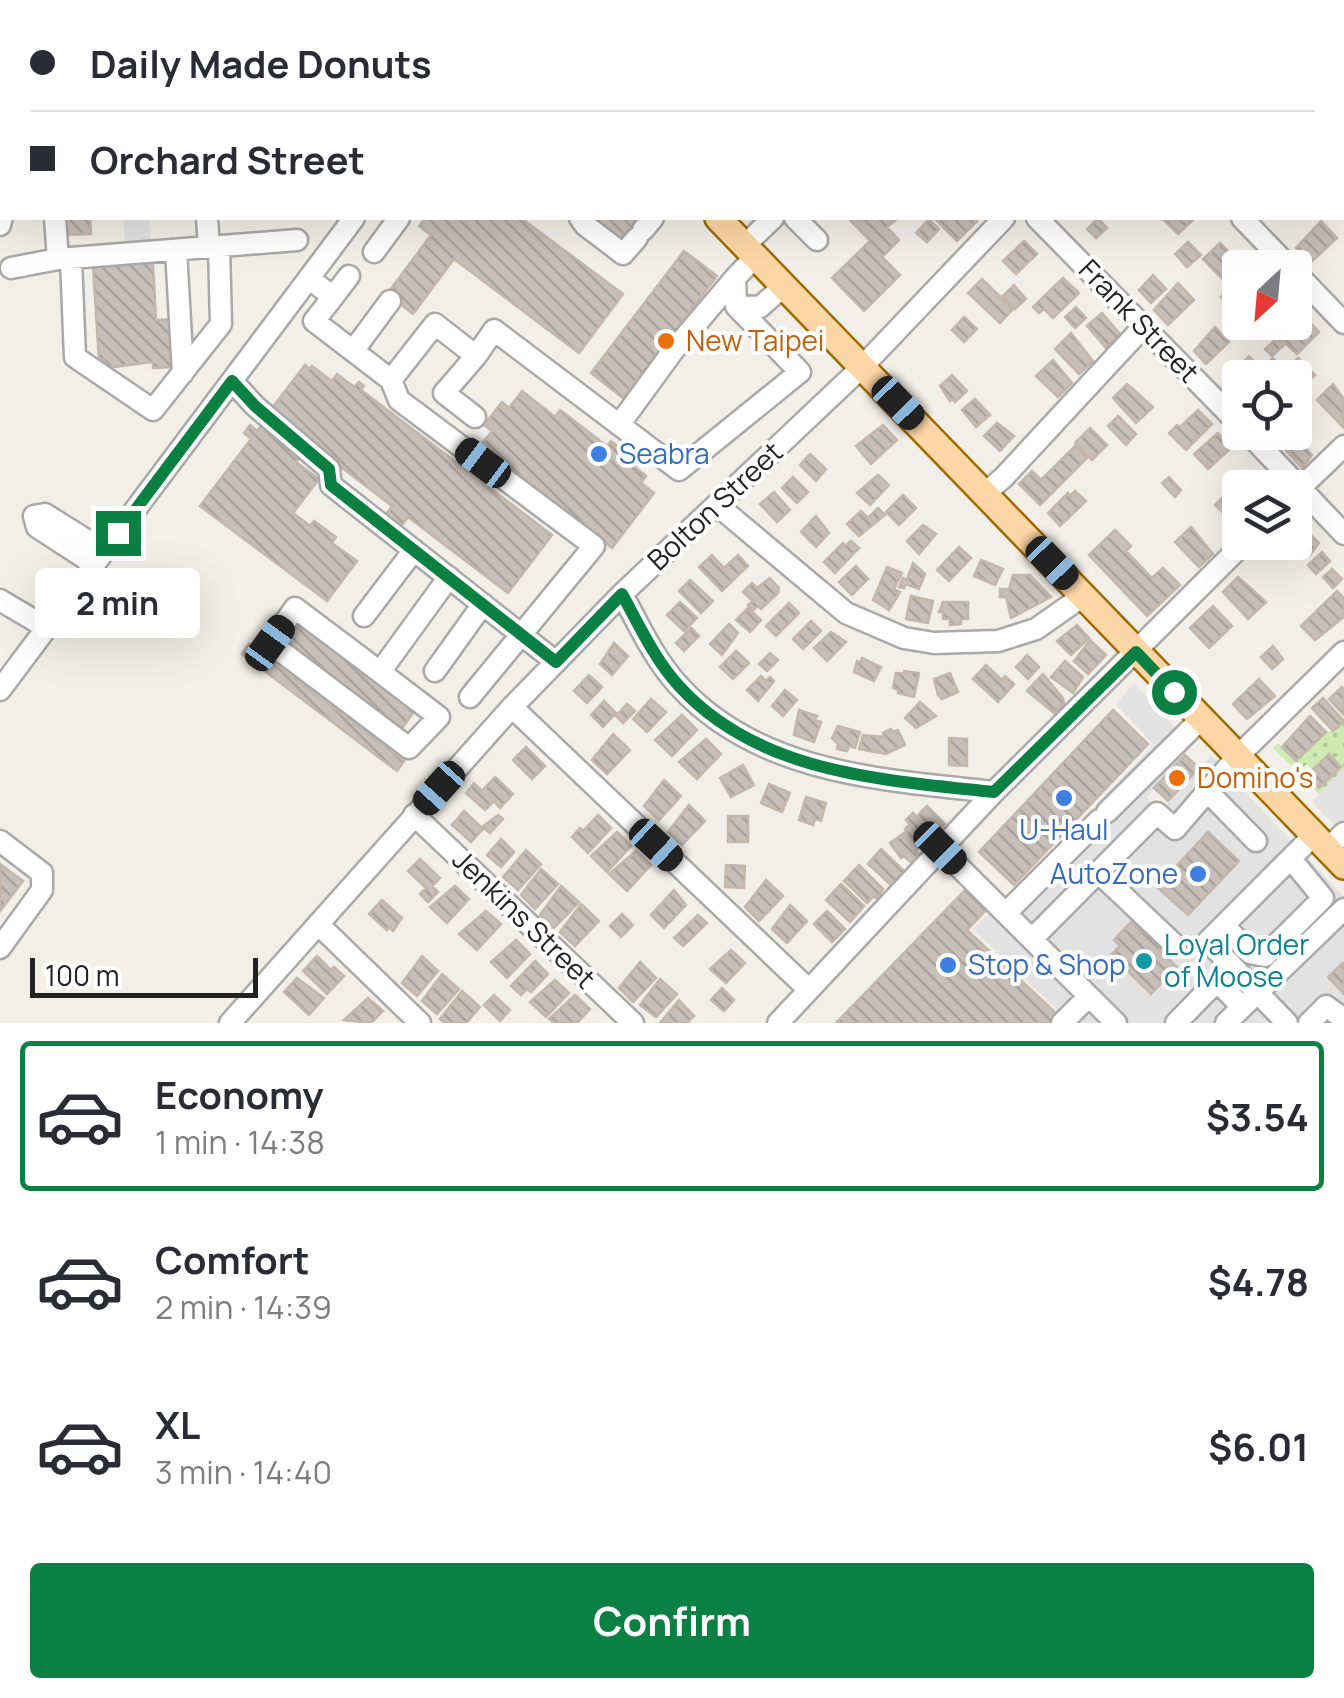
<!DOCTYPE html>
<html lang="en">
<head>
<meta charset="utf-8">
<style>
  :root { --surface:#fff; --page:#f2f2f3; --text:#2b2b33; --muted:#7c7c81; --line:#e1e1e2; --accent:#0b8043 }
  body { margin:0; font-family:Manrope,sans-serif; background:var(--page); color:var(--text); height:100vh; display:flex; flex-direction:column; font-size:38px; white-space:nowrap }
  * { box-sizing:border-box; margin:0 }
  p { font-size:32px; color:var(--muted) }
  .icon { flex:none; width:55px; height:55px; fill:none; stroke:currentColor; stroke-width:2; stroke-linecap:round; stroke-linejoin:round }
  .map { position:relative; height:1023px; overflow:hidden }
  .details { display:flex; flex-direction:column; background:var(--surface); flex:1 }
  .details>* { flex:none }
  .top-card { position:absolute; left:0px; top:0px; width:1345px; height:220px; box-shadow:0 10px 40px #0002; display:grid; align-content:center; height:220px; padding:0 30px; background:var(--surface) }
  .needle { width:65px; rotate:206deg }
  .fabs { position:absolute; left:1222px; top:250px; display:grid; gap:20px }
  .fabs a { display:grid; place-items:center; width:90px; height:90px; border-radius:10px; background:var(--surface); box-shadow:0 10px 40px #0002; font-size:50px }
  .scale { position:absolute; left:30px; bottom:25px; width:228px; box-sizing:border-box; padding-left:10px; border:5px solid #222; border-top:0; font-size:28px; line-height:35px; white-space:nowrap; color:#222; -webkit-text-stroke:8px #fff; paint-order:stroke }
  .end { position:absolute; width:45px; height:45px; margin:-22px; border:12px solid #0b8043; background:#fff; box-shadow:0 0 0 5px #fff }
  .from { border-radius:50% }
  .bubble { position:absolute; height:70px; border-radius:10px; background:var(--surface); box-shadow:0 10px 40px #0002; font-size:32px; font-weight:700; line-height:70px; text-align:center }
  .car { position:absolute; width:30px; height:60px; margin:-30px -15px; border-radius:12px; box-shadow:0 0 8px 2px #0007; background:linear-gradient(#222 24%,#8ab4d8 0 40%,#222 0 76%,#8ab4d8 0 86%,#222 0) }
  .top-card b { display:flex; align-items:center; gap:35px; height:95px; font-size:38px }
  .top-card b+b { border-top:2px solid var(--line) }
  .top-card i { width:25px; height:25px; background:var(--text) }
  ul { padding:18px 0 0; list-style:none }
  li { display:flex; align-items:center; gap:30px; height:150px; margin:0 20px 15px; padding:0 10px; border:5px solid transparent; border-radius:10px }
  li div { flex:1 }
  li b { display:block; font-size:38px }
  li em { font-style:normal; font-weight:700 }
  li.active { border-color:var(--accent) }
  li>.icon { width:90px; height:90px; stroke-width:1.5 }
  .button { display:flex; gap:20px; margin-top:auto; padding:20px 30px }
  .button a { flex:1; height:115px; border-radius:10px; background:var(--accent); color:#fff; font-size:40px; font-weight:700; line-height:115px; text-align:center }
  .map>svg:first-child { display:block }
  .grass { fill:url(#grass-dots) }
  .parking { fill:#e2e2e2 }
  .pier { fill:#fff }
  .building { fill:url(#building-back-hatch); stroke:#c4b6ab; stroke-width:2.5 }
  .lines { fill:none; stroke-linecap:round; stroke-linejoin:round }
  .minor-casing { stroke:#a9a9a9; stroke-width:25 }
  .major-casing { stroke:#a06b00; stroke-width:30 }
  .minor { stroke:#fff; stroke-width:20 }
  .major { stroke:#fcd6a4; stroke-width:25 }
  .route { stroke:#0b8043; stroke-width:12 }
  .food-dot { fill:#e8710a; stroke:#fff; stroke-width:4 }
  .shop-dot { fill:#3f7fe0; stroke:#fff; stroke-width:4 }
  .culture-dot { fill:#0f9aa8; stroke:#fff; stroke-width:4 }
  .labels { text-anchor:middle; stroke-width:8; stroke-linejoin:round; paint-order:stroke }
  .street-label { font-size:28px; fill:#222; stroke:#fff }
  .food-label { font-size:28px; fill:#c56008; stroke:#fff; text-anchor:start }
  .shop-label { font-size:28px; fill:#366cbe; stroke:#fff; text-anchor:start }
  .culture-label { font-size:28px; fill:#0d838f; stroke:#fff; text-anchor:start }
</style>
</head>
<body>
<div class="map">
<svg width="1344" height="1023" viewBox="0 0 1344 1023">
  <defs>
    <pattern id="grass-dots" width="8" height="8" patternUnits="userSpaceOnUse" patternTransform="scale(2.5)"><rect width="8" height="8" fill="#cdebb0"/><path d="M2 2h.1M6 6h.1" fill="none" stroke="#b0c997" stroke-width="1.8" stroke-linecap="round"/></pattern>
    <pattern id="building-back-hatch" width="6" height="6" patternUnits="userSpaceOnUse" patternTransform="scale(2.5)"><rect width="6" height="6" fill="#c7bfb8"/><path d="M-1 5l2 2M0 0l6 6M5-1l2 2" fill="none" stroke="#aba49e"/></pattern>
  </defs>
  <rect width="100%" height="100%" fill="#f2efe9"/>
  <path class="grass" d="M1344,722V768L1319,794L1303,780L1307,775L1319,788L1341,767L1330,754L1312,770L1307,764L1298,772L1273,748L1278,743L1296,761L1326,732L1333,731Z"/>
  <path class="parking" d="M123,218H149L151,241L125,243Z
    M1134,683L1192,745L1146,798L1161,811L1211,755L1344,897V1023H1066L1068,1020L973,929L1090,816L1111,813L1099,802L1154,745L1116,704Z
    M1344,768V834L1312,802Z"/>
  <path class="pier" d="M0,0H282L286,2H7Z"/>
  <path class="building" d="M61,218H90L91,234L62,235Z
    M426,218H521L623,294L579,353L454,259L413,314L387,294L431,235L419,226Z
    M596,218H638L644,222L622,250L593,222Z
    M848,218H898L887,227L899,240L882,257L900,275L864,311L832,278L870,241Z
    M934,218H974L977,221L957,241Z
    M1098,218L1107,228L1096,238L1087,229Z
    M1162,218H1195L1178,234Z
    M929,219L939,229L927,242L916,233Z
    M1321,221L1337,238L1310,263L1296,248Z
    M1024,241L1037,254L1016,274L1003,261Z
    M1188,242L1201,255L1187,267L1175,254Z
    M1220,243L1242,265L1225,282L1203,259Z
    M684,251L717,276L623,398L591,373Z
    M153,263L156,320L171,319L174,367L153,368V362L105,368L104,359L99,360L93,267Z
    M1153,275L1166,289L1151,303L1139,290Z
    M1063,278L1079,293L1053,318L1044,309L1039,313L1033,307Z
    M982,279L1013,309L1000,323L968,293Z
    M1178,283L1194,300L1168,325L1154,310Z
    M1014,285L1026,299L1015,309L1003,296Z
    M1233,286L1240,297L1230,307L1221,297Z
    M1076,307L1086,318L1075,328L1065,317Z
    M1102,313L1121,335L1106,348L1087,326Z
    M964,317L977,329L964,342L952,330Z
    M1306,318L1319,332L1297,354L1283,341Z
    M1215,327L1229,342L1206,364L1194,351Z
    M1071,333L1093,361L1079,374L1055,349Z
    M1277,338L1284,345L1272,356L1265,349Z
    M1249,356L1264,372L1259,378H1240L1238,397L1224,383Z
    M1273,358L1283,369L1272,378L1263,368Z
    M1298,358L1315,375L1302,387L1286,371Z
    M1053,360L1072,383L1058,397L1036,376Z
    M305,365L309,369L312,366L332,381L337,374L354,387L359,382L364,386L361,390L552,535L508,593L408,517L399,529L384,517L392,506L269,412Z
    M952,375L967,391L955,402L953,399L950,401L940,386Z
    M1127,384L1153,407L1136,423L1113,398Z
    M1333,384L1344,399L1343,427L1317,400Z
    M522,391L555,417L560,410L607,446L611,441L638,462L635,467L646,476L641,483L654,493L612,548L480,446L492,431L484,425L502,402L509,408Z
    M975,399L990,415L976,427L962,410Z
    M1198,410L1212,424L1186,450L1169,433L1177,425L1180,427Z
    M1118,416L1136,434L1126,445L1108,426Z
    M997,423L1014,436L1000,451L984,436Z
    M250,425L257,431L261,426L301,456L296,462L319,479L293,513L310,526L314,521L336,537L332,543L357,561L327,601L200,506L251,439L244,433Z
    M883,425L897,440L871,464L856,446Z
    M1295,426L1308,441L1303,445L1312,455L1302,468L1278,442L1288,432H1295Z
    M1090,428L1107,445L1092,460L1075,443Z
    M1218,433L1231,448L1208,469L1194,454Z
    M1075,446L1087,458L1040,505L1019,484L1032,471L1041,480Z
    M810,454L826,469L816,481L800,465Z
    M878,475L889,485L870,505L857,493Z
    M793,477L808,492L797,503L782,488Z
    M1169,477L1181,490L1175,497L1162,483Z
    M1232,488L1240,497L1239,528L1215,505Z
    M1075,491L1086,501L1060,526L1048,513L1068,493L1070,496Z
    M774,492L790,510L777,522L760,504Z
    M903,495L916,508L899,525L886,512Z
    M878,508L885,515L859,536L847,524L861,511L868,518Z
    M816,516L829,533L816,547L801,532Z
    M1298,523L1319,543L1310,555L1295,540Z
    M923,525L936,534L919,554L907,541Z
    M1191,527L1213,554L1199,567L1175,542Z
    M1115,530L1131,546L1126,551L1152,578L1163,568L1180,585L1147,616L1089,555Z
    M851,541L859,548L835,573L824,562L843,543L845,546Z
    M959,547L971,558L949,581L937,570Z
    M1322,552L1330,561L1316,574L1308,565Z
    M712,555L724,568L738,555L748,566L722,591L699,567Z
    M981,560L1003,569L995,585L974,576Z
    M913,563L925,574L919,589L906,584L904,588L899,587L903,578L907,580Z
    M856,566L868,579L852,595L839,582Z
    M887,567L902,573L894,589L900,592L889,610L873,600Z
    M1332,569L1342,579L1333,588L1323,577Z
    M1013,575H1030L1051,597L1011,618L1006,597H1000V589H1009Z
    M1238,577L1266,602L1248,619L1223,592Z
    M770,578L779,588L778,593L761,609L758,606L753,610L748,605L753,601L743,592L752,583L757,588Z
    M690,580L713,601L701,613L679,591Z
    M1337,591L1344,598V617L1315,640L1301,626Z
    M911,596L933,601L928,623L906,619Z
    M680,602L697,618L684,631L667,615Z
    M943,602H968V619H961V624L950,625V619H943V612H939Z
    M789,603L799,613L776,636L766,626Z
    M1213,606L1232,626L1209,648L1190,628Z
    M748,608L761,620L750,632L736,620Z
    M811,621L821,631L803,649L793,639Z
    M300,622L416,709L400,731L284,644Z
    M729,624L738,633L722,655L710,644Z
    M1077,625L1089,638L1071,655L1057,641Z
    M691,628L699,636L684,651L676,643Z
    M831,632L846,642L827,661L814,648Z
    M1090,640L1106,655L1088,674L1074,661Z
    M614,643L628,656L612,675L600,664Z
    M249,644L404,761L397,771L242,654Z
    M1273,646L1283,659L1272,669L1261,657Z
    M736,651L749,663L733,679L720,667Z
    M770,653L778,660L767,671L759,664Z
    M1027,655L1039,667L1028,679L1016,667Z
    M862,658L881,667L874,681L854,672L857,661L860,663Z
    M1065,661L1083,677L1073,693L1051,677Z
    M986,665L1002,680L1005,676L1014,684L998,702L973,679Z
    M904,671L919,673L914,697L898,693L899,690L893,688L896,673L904,674Z
    M950,673L958,692L942,699L938,695L934,679Z
    M1043,674L1063,698L1064,703L1054,713L1027,691Z
    M589,675L602,687L587,703L574,691Z
    M761,676L766,681L770,677L774,681L758,701L747,690Z
    M1259,679L1275,696L1247,719L1233,704Z
    M1342,687L1344,690V715L1329,699Z
    M785,690L797,700L783,716L772,706Z
    M1323,698L1344,721L1333,731L1312,708Z
    M651,699L666,712L647,732L633,719Z
    M604,701L616,713L603,727L591,715Z
    M920,702L936,716L916,728L905,718Z
    M627,704L635,711L623,723L616,716Z
    M799,710L817,716L815,720L821,722L814,742L794,735Z
    M1113,710L1148,744L1014,885L979,852Z
    M682,715L697,730L672,756L655,740Z
    M1310,716L1326,732L1296,761L1282,747Z
    M838,726L860,732L855,748L849,746L847,751L837,749L838,744L832,738Z
    M891,729L892,732L898,730L905,745L886,754L859,749L863,735L884,737L883,733Z
    M613,734L630,750L607,774L592,760Z
    M949,738L967,739V766L949,765Z
    M706,739L721,754L697,779L679,762Z
    M526,747L545,766L532,779L513,760Z
    M1329,754L1341,767L1319,788L1307,775Z
    M1185,755L1199,768L1168,801L1154,788Z
    M743,765L754,785L731,797L720,778Z
    M495,777L513,794L500,808L494,801L485,810L466,793L474,783L482,791Z
    M664,780L681,796L659,820L644,806Z
    M769,784L790,793L782,812L761,803Z
    M806,797L826,803L821,821L815,819L813,825L799,820Z
    M689,805L705,821L682,845L668,832Z
    M927,806L945,824L934,835L937,838L930,845L926,841L915,851L920,855L912,863L904,856L901,858L890,843L907,831L905,829L910,824L906,820L913,813L916,817Z
    M464,811L483,829L471,842L452,825Z
    M498,815L503,819L490,833L482,827Z
    M598,815L611,828L588,853L572,837L580,828L583,831Z
    M728,816H748V842H728Z
    M617,832L631,846L607,872L591,856Z
    M1208,832L1239,861L1188,915L1157,887Z
    M501,839L514,852L501,867L487,855Z
    M881,849L905,872L892,886L868,864Z
    M526,850L541,864L518,890L503,877Z
    M636,851L651,865L627,891L609,874Z
    M420,859L440,878L432,886L438,892L428,902L420,894L426,888L408,871Z
    M0,864L23,881L0,911Z
    M726,865L745,866L744,888L725,887Z
    M859,865L883,889L877,899L874,896L867,903L844,881Z
    M541,869L558,884L535,909L521,895Z
    M766,880L783,896L759,921L745,907Z
    M841,884L864,906L850,922L826,900Z
    M970,885L991,905L967,930L1057,1014L1049,1023H836Z
    M455,886L469,899L447,923L430,907Z
    M561,886L579,902L554,928L540,915Z
    M674,890L686,905L664,928L651,915Z
    M382,900L402,918L393,931L389,927L387,930L369,914Z
    M581,904L599,921L575,946L560,932Z
    M790,905L807,921L787,943L772,929Z
    M486,911L501,924L477,950L459,934Z
    M827,911L845,929L832,942L814,924Z
    M622,914L633,925L621,937L610,926Z
    M698,915L707,923L683,946L674,938Z
    M1131,922L1162,946L1159,949L1177,967L1151,994L1111,955L1120,946L1114,940Z
    M516,940L530,954L507,978L491,962Z
    M731,950L745,963L726,983L710,969Z
    M317,956L331,970L334,967L344,976L327,994L303,971Z
    M422,956L438,971L417,996L402,983Z
    M535,961L548,974L531,992L527,989L521,995L511,986Z
    M640,962L656,978L633,1002L619,988Z
    M1343,963L1344,964V994L1328,977Z
    M442,974L459,989L437,1014L422,1001Z
    M297,978L324,998L309,1015L284,992Z
    M660,979L677,994L656,1017L640,1005Z
    M555,980L569,993L546,1017L530,1002Z
    M722,988L734,1000L724,1011L711,1000Z
    M462,991L480,1007L466,1023H444L440,1019Z
    M494,995L510,1010L500,1021L484,1005Z
    M575,995L590,1009L577,1023H554L549,1019Z
    M368,998L383,1011L371,1023L344,1020Z
    M679,1000L694,1016L687,1023H660Z"/>
  <g class="lines">
    <g class="minor-casing">
      <path id="minor" d="M826,0L828,2
        M1028,0L1031,2
        M1231,0L1233,2
        M0,1L6,2
        M1206,2L1208,0
        M1342,115L1344,116
        M55,218L58,259
        M207,218L209,247
        M580,218L585,225L623,254L637,238
        M795,218L817,240
        M1037,218L1240,425
        M1242,218L1290,268
        M0,225L2,217
        M643,230L653,218
        M745,245L773,218
        M176,250L183,373
        M374,252L399,218
        M71,259L75,357L153,410L221,324L219,247
        M11,268L58,259L297,240
        M1295,272L1344,323
        M310,279L333,297L314,321L391,380L399,400L594,546L470,697
        M333,297L349,276
        M736,306L760,307L784,286
        M353,351L390,301
        M391,380L435,324L476,356L494,330L679,470L800,372L736,306L735,278L756,256
        M232,381L255,406L329,469L331,485L556,662
        M475,417L444,393L476,356
        M619,425L673,351L735,278
        M1247,432L1344,534
        M985,493L1003,478L1144,326
        M1295,493L1344,446
        M717,505L846,613L904,638L934,643L998,641L1036,629L1083,596
        M94,564L37,527L34,516L45,514L104,551
        M622,594C639,625 654,659 679,686C759,774 884,780 994,792
        M0,600L47,628
        M364,616L414,550
        M435,671L483,604
        M380,672L295,608L270,643L409,748L439,717L380,672L449,577
        M0,690L354,218
        M512,707L807,988
        M1208,792L1256,841
        M1107,812L1201,719
        M414,815L633,1023
        M0,841L42,873V890L0,948
        M940,848L1116,1023
        M1327,849L1344,833
        M1098,872L1175,945
        M1006,913L1099,820
        M318,924L420,1023
        M1224,925L1250,953L1265,956L1323,898L1291,859
        M1032,939L1157,813L1175,829L1237,757L1344,652
        M230,1023L512,707L622,594L862,367L1004,218
        M778,1023L994,792L1245,542
        M1062,1023L1089,996
        M1176,1023L1217,981L1242,1007
        M1226,1023L1344,909
        M1287,1023L1208,941L1314,835
        M1309,1023L1326,1006L1344,1019"/>
    </g>
    <g class="major-casing">
      <path id="major" d="M527,2L529,0
        M0,135H2
        M718,218L1344,866"/>
    </g>
    <use href="#minor" class="minor"/>
    <use href="#major" class="major"/>
  </g>
  <g class="lines">
    <path class="route" d="M118,533L232,381L255,406L329,469L331,485L556,662L622,594C639,625 655,660 679,686C759,774 884,780 994,792L1136,652L1174,692"/>
  </g>
  <g class="food-dot">
    <circle cx="666" cy="341" r="10"/>
    <circle cx="1177" cy="778" r="10"/>
  </g>
  <g class="shop-dot">
    <circle cx="599" cy="454" r="10"/>
    <circle cx="1064" cy="798" r="10"/>
    <circle cx="1198" cy="874" r="10"/>
    <circle cx="948" cy="965" r="10"/>
  </g>
  <circle class="culture-dot" cx="1144" cy="961" r="10"/>
  <g class="labels">
    <g class="street-label">
      <text transform="translate(1139 321) rotate(46)" y="10">Frank Street</text>
      <text transform="translate(715 506) rotate(-43)" y="10">Bolton Street</text>
      <text transform="translate(524 919) rotate(44)" y="10">Jenkins Street</text>
    </g>
    <g class="food-label">
      <text x="686" y="351">New Taipei</text>
      <text x="1197" y="788">Domino's</text>
    </g>
    <g class="shop-label">
      <text x="619" y="464">Seabra</text>
      <text x="1064" y="840" text-anchor="middle">U-Haul</text>
      <text x="1178" y="884" text-anchor="end">AutoZone</text>
      <text x="968" y="975">Stop &amp; Shop</text>
    </g>
    <g class="culture-label">
      <text x="1164" y="955">Loyal Order<tspan x="1164" dy="32">of Moose</tspan></text>
    </g>
  </g>
</svg>
<div class="fabs">
<a><svg class="needle" viewBox="-14 -14 28 28"><path d="M0-13l5 13h-10z" fill="#e53935"/><path d="M0 13l5-13h-10z" fill="#7c7c81"/></svg></a>
<a><svg class="icon" aria-label="locate" viewBox="0 0 24 24"><circle cx="12" cy="12" r="6"/><path d="M12 2v4M12 18v4M2 12h4M18 12h4"/></svg></a>
<a><svg class="icon" aria-label="layers" viewBox="0 0 24 24"><path d="M12 4l9 5-9 5-9-5zM3 14l9 5 9-5"/></svg></a>
</div>
<div class="scale">100 m</div>
<i class="end from" style="left:1174px;top:692px"></i>
<i class="end" style="left:118px;top:533px"></i>
<div class="bubble" style="left:35px;top:568px;width:165px">2 min</div>
<i class="car" style="left:898px;top:403px;rotate:136deg"></i>
<i class="car" style="left:483px;top:463px;rotate:307deg"></i>
<i class="car" style="left:1052px;top:563px;rotate:136deg"></i>
<i class="car" style="left:270px;top:643px;rotate:36deg"></i>
<i class="car" style="left:439px;top:788px;rotate:222deg"></i>
<i class="car" style="left:656px;top:845px;rotate:133deg"></i>
<i class="car" style="left:940px;top:848px;rotate:135deg"></i>
<div class="top-card">
<b><i class="from"></i>Daily Made Donuts</b>
<b><i></i>Orchard Street</b>
</div>
</div>
<section class="details">
<ul>
<li class="active"><svg class="icon" aria-label="car" viewBox="0 0 24 24"><path d="M5 17H2v-5l4-1 3-4h7l3 4 3 1v5h-3M9 17h6M6 11h13"/><circle cx="7" cy="17" r="2"/><circle cx="17" cy="17" r="2"/></svg><div><b>Economy</b><p>1 min · 14:38</p></div><em>$3.54</em></li>
<li><svg class="icon" aria-label="car" viewBox="0 0 24 24"><path d="M5 17H2v-5l4-1 3-4h7l3 4 3 1v5h-3M9 17h6M6 11h13"/><circle cx="7" cy="17" r="2"/><circle cx="17" cy="17" r="2"/></svg><div><b>Comfort</b><p>2 min · 14:39</p></div><em>$4.78</em></li>
<li><svg class="icon" aria-label="car" viewBox="0 0 24 24"><path d="M5 17H2v-5l4-1 3-4h7l3 4 3 1v5h-3M9 17h6M6 11h13"/><circle cx="7" cy="17" r="2"/><circle cx="17" cy="17" r="2"/></svg><div><b>XL</b><p>3 min · 14:40</p></div><em>$6.01</em></li>
</ul>
<div class="button"><a>Confirm</a></div>
</section>
</body>
</html>
